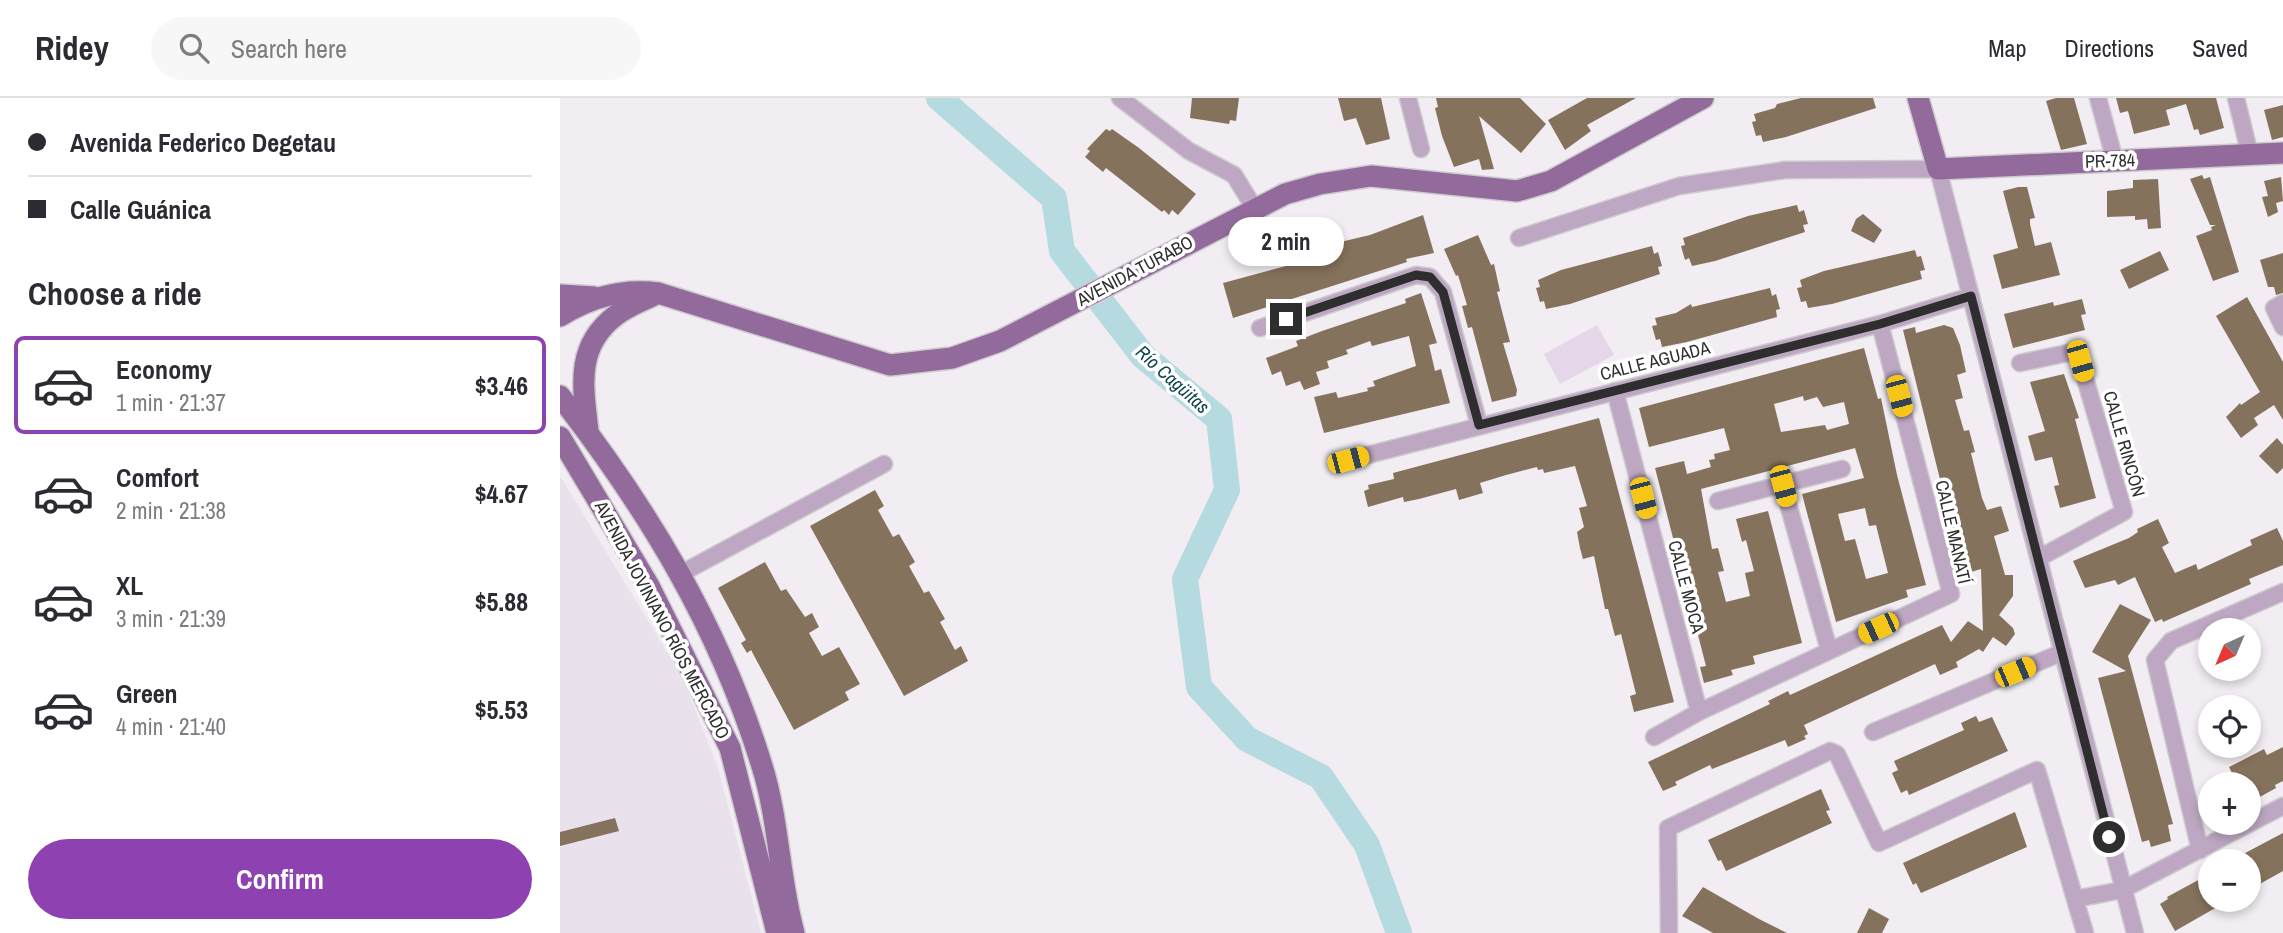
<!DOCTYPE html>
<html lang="en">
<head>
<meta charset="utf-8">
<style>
  :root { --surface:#fff; --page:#f7f7f7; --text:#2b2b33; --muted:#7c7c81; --line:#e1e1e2; --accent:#8e41b1 }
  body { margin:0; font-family:"Archivo Narrow",sans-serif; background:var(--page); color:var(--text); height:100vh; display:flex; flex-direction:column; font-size:26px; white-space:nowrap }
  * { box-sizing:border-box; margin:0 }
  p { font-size:23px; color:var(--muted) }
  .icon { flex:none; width:38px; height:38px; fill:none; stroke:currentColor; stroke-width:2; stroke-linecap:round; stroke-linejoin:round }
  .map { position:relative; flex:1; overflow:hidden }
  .drawer { display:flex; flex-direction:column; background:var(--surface); width:560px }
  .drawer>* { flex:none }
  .guide { display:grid; align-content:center; height:154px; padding:0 28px; background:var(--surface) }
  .needle { width:46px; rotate:224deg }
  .fabs { position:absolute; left:1638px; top:520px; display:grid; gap:14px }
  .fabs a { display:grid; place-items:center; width:63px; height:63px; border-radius:50%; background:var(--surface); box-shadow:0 4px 10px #0003; font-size:35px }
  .end { position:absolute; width:32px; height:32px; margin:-16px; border:9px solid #2f2e2f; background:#fff; box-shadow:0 0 0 4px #fff }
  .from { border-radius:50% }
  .bubble { position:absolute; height:49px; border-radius:24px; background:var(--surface); box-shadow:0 4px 10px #0003; font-size:23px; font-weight:700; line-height:49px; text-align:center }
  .car { position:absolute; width:21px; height:42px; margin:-21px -10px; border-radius:9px; box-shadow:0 0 5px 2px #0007; background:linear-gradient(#f5c518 24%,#345 0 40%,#f5c518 0 76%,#345 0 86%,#f5c518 0) }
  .guide b { display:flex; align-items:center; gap:24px; height:66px; font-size:26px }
  .guide b+b { border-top:2px solid var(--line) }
  .guide i { width:18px; height:18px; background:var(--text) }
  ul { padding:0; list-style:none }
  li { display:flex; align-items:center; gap:21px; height:98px; margin:0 14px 10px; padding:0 14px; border:4px solid transparent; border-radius:10px }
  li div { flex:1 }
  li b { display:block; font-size:26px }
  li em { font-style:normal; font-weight:700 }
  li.active { border-color:var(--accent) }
  li>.icon { width:63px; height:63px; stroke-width:1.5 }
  h2 { padding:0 28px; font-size:32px; line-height:84px }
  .button { display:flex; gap:14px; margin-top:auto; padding:14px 28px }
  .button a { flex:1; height:80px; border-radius:42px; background:var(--accent); color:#fff; font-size:28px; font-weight:700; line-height:80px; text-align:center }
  header { display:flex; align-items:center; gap:42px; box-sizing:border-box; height:98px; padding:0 35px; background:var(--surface); border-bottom:2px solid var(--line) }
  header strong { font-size:33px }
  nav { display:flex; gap:38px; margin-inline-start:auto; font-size:24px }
  .search { width:490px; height:63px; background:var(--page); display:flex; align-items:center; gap:18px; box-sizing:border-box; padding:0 24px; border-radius:38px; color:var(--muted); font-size:26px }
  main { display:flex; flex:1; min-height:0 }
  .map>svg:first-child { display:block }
  .built { fill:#e9e1ec }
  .green { fill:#e5d6ea }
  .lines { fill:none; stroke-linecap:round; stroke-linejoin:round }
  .river { stroke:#b5dbe0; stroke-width:26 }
  .building { fill:#85725c; fill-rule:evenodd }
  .minor-casing { stroke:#cecbcf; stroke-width:19 }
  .major-casing { stroke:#cecbcf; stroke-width:24 }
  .minor { stroke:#bda7c2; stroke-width:16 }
  .major { stroke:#926a9b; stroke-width:21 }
  .route { stroke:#2f2e2f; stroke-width:9 }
  .labels { text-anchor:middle; stroke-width:7; stroke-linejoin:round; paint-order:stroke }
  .street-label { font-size:18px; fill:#2f2e2f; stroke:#fff }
  .water-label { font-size:19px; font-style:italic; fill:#0d464d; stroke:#fff }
</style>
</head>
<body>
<header>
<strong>Ridey</strong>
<div class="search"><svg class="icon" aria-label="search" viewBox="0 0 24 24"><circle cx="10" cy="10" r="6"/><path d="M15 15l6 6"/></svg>Search here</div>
<nav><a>Map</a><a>Directions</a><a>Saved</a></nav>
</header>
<main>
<section class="drawer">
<div class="guide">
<b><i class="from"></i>Avenida Federico Degetau</b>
<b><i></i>Calle Guánica</b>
</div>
<h2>Choose a ride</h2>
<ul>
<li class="active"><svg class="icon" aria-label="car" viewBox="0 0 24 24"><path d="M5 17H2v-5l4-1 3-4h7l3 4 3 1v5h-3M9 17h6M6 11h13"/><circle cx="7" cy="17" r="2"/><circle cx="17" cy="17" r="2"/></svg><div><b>Economy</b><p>1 min · 21:37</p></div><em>$3.46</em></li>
<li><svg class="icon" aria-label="car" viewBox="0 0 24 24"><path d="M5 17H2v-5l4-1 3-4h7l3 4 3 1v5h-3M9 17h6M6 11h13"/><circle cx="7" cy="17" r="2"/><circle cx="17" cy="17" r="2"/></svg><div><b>Comfort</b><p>2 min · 21:38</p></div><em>$4.67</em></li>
<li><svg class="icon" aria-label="car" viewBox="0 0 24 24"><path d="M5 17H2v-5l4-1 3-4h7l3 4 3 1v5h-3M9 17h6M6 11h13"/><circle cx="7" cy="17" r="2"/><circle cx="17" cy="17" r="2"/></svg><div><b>XL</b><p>3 min · 21:39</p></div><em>$5.88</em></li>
<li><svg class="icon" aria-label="car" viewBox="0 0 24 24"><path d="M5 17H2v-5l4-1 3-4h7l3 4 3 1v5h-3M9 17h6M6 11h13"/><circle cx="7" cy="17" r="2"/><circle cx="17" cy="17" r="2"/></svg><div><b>Green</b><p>4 min · 21:40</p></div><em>$5.53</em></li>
</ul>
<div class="button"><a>Confirm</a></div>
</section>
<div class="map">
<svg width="1723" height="835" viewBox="0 0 1723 835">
  <rect width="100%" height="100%" fill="#f1edf2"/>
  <path class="built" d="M0,378L121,577L158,670L201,835H0Z"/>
  <path class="green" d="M1037,227L1054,257L1000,286L984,256Z"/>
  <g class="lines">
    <path class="river" d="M379,0L494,100L502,153L583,258L659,321L667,392L625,481L639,589L687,641L761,679L807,747L839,835"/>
  </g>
  <path class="building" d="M632,0H679L676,23L670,22L669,26L630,20Z
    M778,0H821L830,41L806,47L796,20L784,23Z
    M876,0H960L986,26L961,55L919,18L934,71L922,72L919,61L894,69L882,38L875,10L878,9Z
    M1027,0H1076L1027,27L1031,33L1005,52L988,22Z
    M1241,0H1313L1316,10L1226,39L1203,44L1201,37L1196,38L1192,24L1196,23L1194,16L1215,10L1217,6Z
    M1496,0H1514L1527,46L1501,52L1486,3Z
    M1556,0H1656L1664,30L1640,37L1638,31L1634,32L1626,6L1606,12L1610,27L1574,36L1568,13L1560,15Z
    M1723,7V39L1712,42L1704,12Z
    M546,31L550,33L552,31L579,50L636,96L618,117L612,112L609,117L604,112L602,114L546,70L543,74L525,59L530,53L527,51Z
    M1642,77L1644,81L1650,79L1679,174L1653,183L1636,138L1652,132L1651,129L1656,127H1650L1630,81Z
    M1721,79L1723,103L1716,105L1718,114L1708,119L1702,99L1708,98L1704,83Z
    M1598,81L1601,130L1588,131L1587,121L1575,122V118L1547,119V93L1573,90V82Z
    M1458,89H1467L1475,120L1470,121V126L1475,148L1491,144L1500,177L1442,191L1433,157L1458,150L1443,93Z
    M1237,107L1239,114L1244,112L1248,126L1243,127L1245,134L1155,163L1132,168L1129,160L1125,162L1121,148L1125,147L1123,140L1188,118Z
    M1303,116L1322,132L1314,145L1291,133L1296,121Z
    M863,117L874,155L846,161L847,164L673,220L663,185L741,164L738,154L810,137Z
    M918,137L931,167L934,166L940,193L937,194L950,244L943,245L957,292L956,298L932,304L912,229L908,230L902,208L907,207L898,177L896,178L884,151Z
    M1092,148L1094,156L1098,154L1102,168L1098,169L1100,176L1010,206L986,211L984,203L980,204L976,190L980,189L978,182L1001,172Z
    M1355,152L1357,159L1361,158L1365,172L1360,173L1362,181L1272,206L1248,210L1246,203L1241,204L1237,190L1242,189L1240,182L1264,173Z
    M1600,153L1609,172L1569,191L1560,172Z
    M1723,155V195L1716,197L1714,189H1708L1700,162Z
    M1210,190L1212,198L1216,196L1220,211L1216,212L1217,219L1127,244L1102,249L1100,241L1096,242L1092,228L1097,227L1095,220L1116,215L1131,206L1132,209Z
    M861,195L877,245L869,247L875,273L881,271L890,305L764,335L754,299L776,294L778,300L808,293L807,290L815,288L813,283L856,268L849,238L812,248L810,243L786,252L788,256L767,263L769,270L756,274L760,286L744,292L740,283L726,288L721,273L712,277L706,260L738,248L736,243L762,233L846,205L845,201Z
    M1687,199L1723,264V322L1714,307L1694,320L1698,327L1681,340L1666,319L1680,305L1681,307L1700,294L1656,218Z
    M1522,201L1526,216L1521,217L1525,232L1453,250L1444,216L1493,204L1494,208Z
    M1384,227L1393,230L1400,247L1406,274L1397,277L1403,300L1395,302L1404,333L1409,332L1415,354L1411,355L1422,400L1427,412L1441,408L1449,433L1434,438L1445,477H1453V498L1439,517L1453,530L1455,536L1446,548L1433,539L1423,554L1419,551L1396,564L1398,569L1380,577L1375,566L1244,627L1248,636L1244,638L1246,641L1228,649L1225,642L1152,671L1150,667L1115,684L1117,687L1103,693L1088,664L1210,606L1208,603L1228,593L1230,597L1382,527L1391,544L1408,523L1423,533L1421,471L1411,474L1410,468L1405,470L1403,461L1400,462L1343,232L1355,229L1356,235Z
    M1304,250L1318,301L1321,300L1337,377L1366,487L1346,492L1348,499L1276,524L1242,396L1304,380L1295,350L1141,391L1152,451L1158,450L1164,473L1158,474L1166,504L1190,498L1185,475L1194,473L1186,442L1182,444L1176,421L1208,413L1242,545L1193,558L1195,566L1171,572L1173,577L1144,585L1140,569L1146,568L1095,370L1124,363L1127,376L1151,369L1149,362L1155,361L1154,356L1170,352L1164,330L1089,349L1079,310ZM1243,298L1244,303L1257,299L1263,309L1284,304L1289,326L1267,332L1265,327L1221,334L1214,306ZM1305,410L1309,428L1316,427L1328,475L1306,481L1295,441L1285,443L1278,416Z
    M1504,276L1519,320L1515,321L1536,400L1500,410L1494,388L1499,387L1492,359L1475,363L1468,338L1485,333L1470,284Z
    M1039,320L1114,604L1074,614L1070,598L1076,596L1061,536L1055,538L1048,511H1045L1034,458L1023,461L1020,450L1017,434L1024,429L1019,410L1027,408L1015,368L984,375L983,371L978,372L977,369L946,377L920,385L923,395L899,402L896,391L859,401L844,404L843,399L808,409L804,393L809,391L808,387L834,381L833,375Z
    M1717,340L1723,347V370L1717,376L1699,358Z
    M315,392L324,408L318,412L333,439L339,436L355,464L349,468L364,495L369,493L385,521L380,524L395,552L401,548L408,563L344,598L250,428Z
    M1598,421L1609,445L1602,449L1615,475L1636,466L1638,472L1692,447L1690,442L1717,430L1723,443V467L1689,481L1691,486L1603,524L1602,521L1595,524L1575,479L1558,487L1555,482L1525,490L1513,463L1569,440L1578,434L1577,431Z
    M205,464L221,493L226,491L245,519L252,515L259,529L249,535L262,558L279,549L300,586L285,594L289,602L234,632L191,552L187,555L181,545L186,542L158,490Z
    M1560,506L1591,522L1568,558L1613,726L1608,727L1611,743L1591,749L1589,742L1582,744L1538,580L1566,573L1532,554Z
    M1416,618L1419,624L1432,619L1448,653L1349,697L1347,692L1341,695L1332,675L1338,672L1334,663L1404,632L1401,625Z
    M1723,649V683L1715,687L1716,690L1689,705V686H1652L1672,675L1669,669L1679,664L1704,651L1707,657Z
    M1261,691L1270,712L1266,713L1272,725L1166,773L1161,762L1158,763L1148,742Z
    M1455,714L1467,749L1361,795L1356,785L1353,787L1343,765Z
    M55,720L59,733L0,748V734Z
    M1723,735V773L1689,792V763H1670Z
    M1642,780L1650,802L1657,809L1615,833L1600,806L1608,801L1607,799Z
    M1143,789L1199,821L1227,835H1153L1122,818Z
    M1309,810L1329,821L1322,835H1297Z"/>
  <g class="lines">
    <g class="minor-casing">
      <path id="minor" d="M560,0L629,53L674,77L695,111
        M848,0L861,51
        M1538,0L1555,63
        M1676,0L1690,57
        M959,140L1119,88L1225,72L1378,71L1575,835
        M1723,205L1714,210L1723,229
        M700,230L856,177L870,179L883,194L919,327
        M1460,265L1517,253L1564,414L1479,460
        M1055,293L1139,614
        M788,362L1320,226L1411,198
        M1223,388L1269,552
        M1158,403L1282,371
        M122,475L324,366
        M1313,634L1503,554
        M1094,639L1139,614L1391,496L1320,226
        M1640,752L1595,562L1611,543L1723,494
        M1515,801L1562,792L1723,708
        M1109,835L1108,730L1270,653L1277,656L1319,745L1477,672L1525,835"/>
    </g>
    <g class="major-casing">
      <path id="major" d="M1358,0L1378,71L1723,55
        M0,197L34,199
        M0,218C31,199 62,190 98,195L330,267L392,260L440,243L725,96L760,86L811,78L957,93L991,83L1143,0
        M0,298C89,413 159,528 202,668C219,722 219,781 234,835
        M28,333C23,289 15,249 55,218C67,208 85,202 98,195
        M0,339L89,488L170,650L217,835"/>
    </g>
    <use href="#minor" class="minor"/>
    <use href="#major" class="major"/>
  </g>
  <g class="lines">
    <path class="route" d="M726,221L856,177L870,179L883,194L919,327L1320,226L1411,198L1549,739"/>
  </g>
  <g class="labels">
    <g class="street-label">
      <text transform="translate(1550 63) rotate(-2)" y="6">PR-784</text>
      <text transform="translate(575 173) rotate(-28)" y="6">AVENIDA TURABO</text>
      <text transform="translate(1095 263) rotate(-14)" y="6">CALLE AGUADA</text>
      <text transform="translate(1564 346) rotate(74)" y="6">CALLE RINCÓN</text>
      <text transform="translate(1393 434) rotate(77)" y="6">CALLE MANATÍ</text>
      <text transform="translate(1126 489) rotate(75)" y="6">CALLE MOCA</text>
      <text transform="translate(102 522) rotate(62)" y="6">AVENIDA JOVINIANO RÍOS MERCADO</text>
    </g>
    <g class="water-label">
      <text transform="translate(613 281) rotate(42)" y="7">Río Cagüitas</text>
    </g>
  </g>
</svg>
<div class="fabs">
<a><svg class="needle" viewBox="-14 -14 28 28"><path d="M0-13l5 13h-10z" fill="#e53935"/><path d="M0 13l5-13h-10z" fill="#7c7c81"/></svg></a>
<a><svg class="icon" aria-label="locate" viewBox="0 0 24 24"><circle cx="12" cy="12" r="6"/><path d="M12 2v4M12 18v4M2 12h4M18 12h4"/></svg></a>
<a>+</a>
<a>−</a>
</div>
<i class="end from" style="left:1549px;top:739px"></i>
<i class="end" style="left:726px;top:221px"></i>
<div class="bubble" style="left:668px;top:119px;width:116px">2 min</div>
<i class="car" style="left:1520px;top:263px;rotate:164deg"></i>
<i class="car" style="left:1339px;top:298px;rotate:165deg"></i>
<i class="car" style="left:788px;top:362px;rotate:75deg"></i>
<i class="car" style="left:1223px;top:388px;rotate:165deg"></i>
<i class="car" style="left:1083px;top:400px;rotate:165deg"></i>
<i class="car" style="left:1318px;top:530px;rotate:245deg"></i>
<i class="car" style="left:1455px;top:574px;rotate:67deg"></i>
</div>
</main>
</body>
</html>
